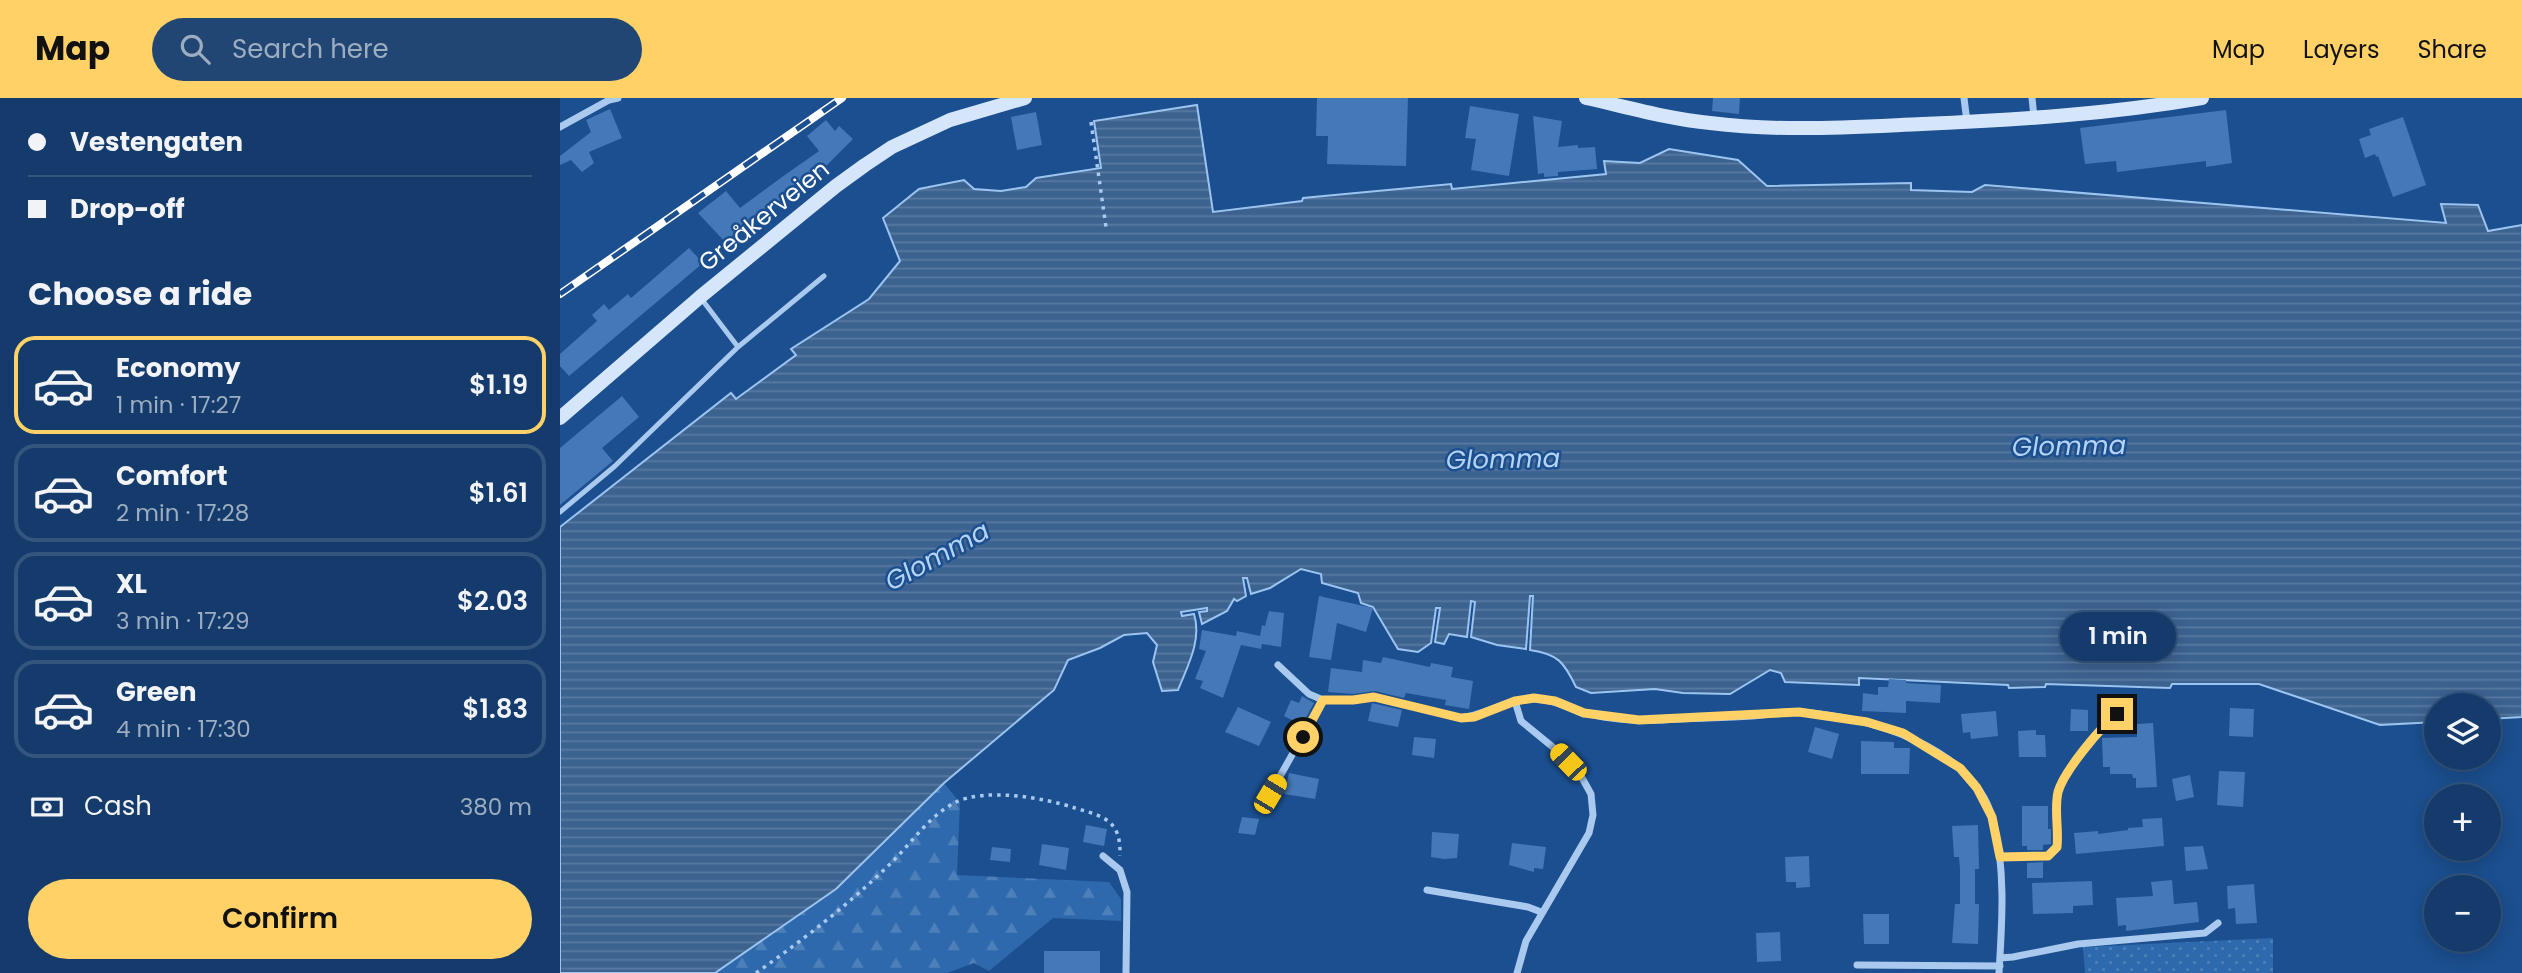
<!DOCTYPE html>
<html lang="en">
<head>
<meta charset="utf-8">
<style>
  :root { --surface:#143b6b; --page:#214673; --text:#f1f3f6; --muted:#9dadc1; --line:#33557e; --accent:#ffd166 }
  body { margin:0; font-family:Poppins,sans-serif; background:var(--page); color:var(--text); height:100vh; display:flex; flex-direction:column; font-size:26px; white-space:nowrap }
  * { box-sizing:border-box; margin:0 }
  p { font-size:23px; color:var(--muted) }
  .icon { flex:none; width:38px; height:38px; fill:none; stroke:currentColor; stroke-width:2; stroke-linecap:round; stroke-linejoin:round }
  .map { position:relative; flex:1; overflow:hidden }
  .details { display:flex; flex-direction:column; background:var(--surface); width:560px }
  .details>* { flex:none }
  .top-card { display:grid; align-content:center; height:154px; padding:0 28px; background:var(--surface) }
  .buttons { position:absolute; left:1864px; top:595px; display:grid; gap:14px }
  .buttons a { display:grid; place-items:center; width:77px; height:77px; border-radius:50%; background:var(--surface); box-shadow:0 4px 18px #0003,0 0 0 2px var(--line); font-size:35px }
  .end { position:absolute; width:32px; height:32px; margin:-16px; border:9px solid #ffd166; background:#111; box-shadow:0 0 0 4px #111 }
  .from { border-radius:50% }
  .bubble { position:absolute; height:49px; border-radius:24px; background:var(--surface); box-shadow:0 4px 18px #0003,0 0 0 2px var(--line); font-size:23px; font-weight:600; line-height:49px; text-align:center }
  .car { position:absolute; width:21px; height:42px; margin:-21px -10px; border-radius:9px; box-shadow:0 0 5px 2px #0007; background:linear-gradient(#f5c518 24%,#345 0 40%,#f5c518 0 76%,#345 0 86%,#f5c518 0) }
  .top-card b { display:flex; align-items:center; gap:24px; height:66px; font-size:26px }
  .top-card b+b { border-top:2px solid var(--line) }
  .top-card i { width:18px; height:18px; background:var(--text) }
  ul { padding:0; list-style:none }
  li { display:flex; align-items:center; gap:21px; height:98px; margin:0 14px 10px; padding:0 14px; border:4px solid var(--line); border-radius:21px }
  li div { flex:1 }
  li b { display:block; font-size:26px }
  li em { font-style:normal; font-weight:600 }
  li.active { border-color:var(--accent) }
  li>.icon { width:63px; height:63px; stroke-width:1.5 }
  h2 { padding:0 28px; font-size:32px; line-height:84px }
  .pay { display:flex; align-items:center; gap:18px; height:77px; padding:0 28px; font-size:26px }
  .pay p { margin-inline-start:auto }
  .primary-button { display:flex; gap:14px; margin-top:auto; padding:14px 28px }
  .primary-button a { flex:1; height:80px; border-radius:42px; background:var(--accent); color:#111; font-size:28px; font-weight:600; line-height:80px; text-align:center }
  header { display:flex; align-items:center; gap:42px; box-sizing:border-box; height:98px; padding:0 35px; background:var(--accent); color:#111 }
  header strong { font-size:33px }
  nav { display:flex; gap:38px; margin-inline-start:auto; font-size:24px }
  .search { width:490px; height:63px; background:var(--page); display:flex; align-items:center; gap:18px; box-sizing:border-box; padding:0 24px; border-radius:38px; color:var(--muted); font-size:26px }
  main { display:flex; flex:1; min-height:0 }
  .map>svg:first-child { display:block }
  .grass { fill:url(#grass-dots) }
  .forest { fill:url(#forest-firs) }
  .water { fill:url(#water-rules); stroke:#9cc4f0; stroke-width:2 }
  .building { fill:#4478b7 }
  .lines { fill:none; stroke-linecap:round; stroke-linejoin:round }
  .path { stroke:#a9c9ee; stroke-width:3.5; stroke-dasharray:3.5 5; stroke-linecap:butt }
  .service { stroke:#a9c9ee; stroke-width:5 }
  .minor { stroke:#a9c9ee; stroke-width:7 }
  .secondary { stroke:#d6e6fa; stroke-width:14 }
  .rail-casing { stroke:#fff; stroke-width:8 }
  .rail { stroke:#1b4f8f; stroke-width:5; stroke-dasharray:16; stroke-linecap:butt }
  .route { stroke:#ffd166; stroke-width:9 }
  .labels { text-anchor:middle; stroke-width:5; stroke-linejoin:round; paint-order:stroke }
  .street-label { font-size:24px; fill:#fff; stroke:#1b4f8f }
  .water-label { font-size:26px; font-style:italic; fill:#b5d3f5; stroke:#1b4f8f }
</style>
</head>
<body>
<header>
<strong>Map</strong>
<div class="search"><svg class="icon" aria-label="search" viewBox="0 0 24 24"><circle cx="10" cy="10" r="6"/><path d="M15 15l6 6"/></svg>Search here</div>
<nav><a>Map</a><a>Layers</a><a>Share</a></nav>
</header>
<main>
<section class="details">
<div class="top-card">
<b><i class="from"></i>Vestengaten</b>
<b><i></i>Drop-off</b>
</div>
<h2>Choose a ride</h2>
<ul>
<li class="active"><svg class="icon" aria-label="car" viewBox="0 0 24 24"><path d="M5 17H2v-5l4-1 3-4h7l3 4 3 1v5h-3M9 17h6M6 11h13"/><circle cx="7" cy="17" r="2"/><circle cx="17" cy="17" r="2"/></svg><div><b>Economy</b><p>1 min · 17:27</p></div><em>$1.19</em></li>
<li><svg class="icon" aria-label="car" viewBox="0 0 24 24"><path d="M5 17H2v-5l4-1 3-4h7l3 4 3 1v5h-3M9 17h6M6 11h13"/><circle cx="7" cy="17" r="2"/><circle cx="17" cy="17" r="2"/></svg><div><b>Comfort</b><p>2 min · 17:28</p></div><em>$1.61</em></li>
<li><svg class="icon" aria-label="car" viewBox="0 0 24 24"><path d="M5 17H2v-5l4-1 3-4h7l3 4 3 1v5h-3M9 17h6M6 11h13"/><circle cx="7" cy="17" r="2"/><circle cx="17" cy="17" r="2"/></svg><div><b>XL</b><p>3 min · 17:29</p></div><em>$2.03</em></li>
<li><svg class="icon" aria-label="car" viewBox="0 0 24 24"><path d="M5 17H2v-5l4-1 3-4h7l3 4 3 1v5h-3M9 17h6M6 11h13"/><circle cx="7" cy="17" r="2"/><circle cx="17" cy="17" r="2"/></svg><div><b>Green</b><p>4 min · 17:30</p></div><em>$1.83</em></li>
</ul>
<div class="pay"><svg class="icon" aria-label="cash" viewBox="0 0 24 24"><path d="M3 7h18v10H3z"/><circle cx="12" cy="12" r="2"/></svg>Cash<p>380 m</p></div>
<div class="primary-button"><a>Confirm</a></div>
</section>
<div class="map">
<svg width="1962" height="875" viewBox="0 0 1962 875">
  <defs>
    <pattern id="grass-dots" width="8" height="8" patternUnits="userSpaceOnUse" patternTransform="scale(1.75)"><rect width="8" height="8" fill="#2e69ad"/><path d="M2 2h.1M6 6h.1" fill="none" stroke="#4d80b9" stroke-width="1.8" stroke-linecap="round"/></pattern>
    <pattern id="forest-firs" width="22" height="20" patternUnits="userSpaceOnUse" patternTransform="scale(1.75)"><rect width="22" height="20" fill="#2e69ad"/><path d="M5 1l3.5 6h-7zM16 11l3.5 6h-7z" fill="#4d80b9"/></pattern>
    <pattern id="water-rules" width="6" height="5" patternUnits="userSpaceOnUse" patternTransform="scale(1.75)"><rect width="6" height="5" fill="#3c6290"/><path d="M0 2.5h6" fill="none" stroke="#597aa1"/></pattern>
  </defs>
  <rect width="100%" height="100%" fill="#1b4f8f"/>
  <path class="grass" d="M1713,840V875H1525L1523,849Z"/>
  <path class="forest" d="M384,685L400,705L397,777L549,784L561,801V823L493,820L429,873L414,865L387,875H155L276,791Z"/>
  <path class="water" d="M637,7L653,114L742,103L743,100L891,86L892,91L1046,76L1044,63L1080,65L1109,51L1178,62L1207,88L1351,85V92L1412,94L1425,87L1886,125L1881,106L1918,107L1928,133L1962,127V619L1929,621L1928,607H1876V624L1820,627L1699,586H1612L1610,590L1486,586L1485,589L1449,590L1448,587L1299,580V587L1225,584L1221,575L1210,572L1170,596L1123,595L1095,591L1031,595L1016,589C1004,564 998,556 970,552L973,498H970L966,551L937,547L911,539L915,504L911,503L907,539L889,536L884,546L875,544L880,510H876L871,545L858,554L838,551L813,509L801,505L798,495L762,485L761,476L741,471L710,490L691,496L687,480H683L686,498L677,503L674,501L667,513L642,526L639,514L647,513V510L621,514L622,518L634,516C642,542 628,567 618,592L602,593L593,564L597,547L587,535L564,537L540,550L508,562L494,592L384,685L276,791L155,875H0V429L171,295L176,301L236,257L231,251L309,201L340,163L323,120L359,91L404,82L414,91L441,93L466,89L476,80L541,70L534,23Z"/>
  <path class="building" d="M757,0H848L846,68L767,66L768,38H756Z
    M1153,0H1180L1179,16L1152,13Z
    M910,8L959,16L949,78L911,72L916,41L905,40Z
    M50,11L62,40L29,54L34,65L22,74L11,62L0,67V58L31,34L26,22Z
    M1666,12L1672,65L1646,69V63L1557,74L1556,63L1525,66L1520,30Z
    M476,14L482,47L457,52L451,19Z
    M973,18L1002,23L998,49L1018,47V50L1035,49L1037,71L998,74V78L984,79V75L978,76Z
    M1843,19L1866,87L1833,99L1818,58L1816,59L1815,56L1805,60L1799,41L1811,37L1809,31Z
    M266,22L275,33L279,28L293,41L260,74L166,145L138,115L166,93L180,110L222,79L259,53L247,38Z
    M129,150L143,165L9,278L0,268V256L37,223L32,217L44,206L49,212L68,196L71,200Z
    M62,298L79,319L42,350L53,363L0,407V350Z
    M759,498L813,510L806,534L777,525L771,562L749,559Z
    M709,513L724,515L721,549L702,546L701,551L681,547L663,600L640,590L643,583L635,581L646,553L639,551L642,532L676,538L677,533L700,538L702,527L705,528Z
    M823,559L870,569L871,565L893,569L891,579L913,583L909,611L885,607L886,602L846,595L844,600L815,593L793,596L768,594L771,570L802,574L803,562L821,565Z
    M1329,581L1346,582V585L1381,587L1380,605L1346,603V615L1302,613L1303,595L1318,597V589H1328Z
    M742,598L754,605L742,627L724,618L731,602L739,605Z
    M812,605L842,612L838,629L808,623Z
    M678,609L711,624L699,648L665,634Z
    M1670,610L1694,611L1693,639L1669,638Z
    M1511,611L1528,612V633H1510Z
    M1436,613L1438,638L1411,641L1410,634L1403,635L1401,616Z
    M1593,625L1597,689L1576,690V680H1573L1572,676H1550V669H1543L1542,640L1577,639V626Z
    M1255,629L1279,636L1272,661L1248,654Z
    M1476,632V637H1485L1486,659H1459L1458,633Z
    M854,639L876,641L874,660L852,657Z
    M1301,643L1334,644V650H1350L1349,676H1301Z
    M1659,673L1685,674L1683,709L1657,707Z
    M729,675L759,681L755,701L724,696Z
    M1630,677L1634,699L1616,703L1612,681Z
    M1462,708H1488V731H1491V746L1483,747V752H1467V748H1462Z
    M682,719L699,721L695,737L678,735Z
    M1602,720L1604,748L1516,756L1514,735L1538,733V736L1568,732V730L1583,729L1582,721Z
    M526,727L547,731L544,748L523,744Z
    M1418,727L1419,771H1415V806H1419L1418,846L1392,845L1395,806H1400V771L1399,759H1394L1392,728Z
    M872,734L899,736L897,760L884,761L871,759Z
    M952,745L986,749L983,771L974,770V774L949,767Z
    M482,746L509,750L506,772L479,767Z
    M1643,748L1648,771L1626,773L1624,749Z
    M432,749L451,751L450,764L430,762Z
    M1249,758L1250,789L1236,790V784H1226L1225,759Z
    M1483,764V780H1467V765Z
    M1612,782L1614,806L1637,804L1639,824L1566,833V827L1558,828L1556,800L1593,798L1591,784Z
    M1532,783L1533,807L1513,808V815L1473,816L1472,785Z
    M1694,786L1697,825L1676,826L1675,810L1668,811L1667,788Z
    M1303,816H1329V846H1304Z
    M1220,834L1221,863L1197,864L1196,835Z
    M484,853H540V875H484Z"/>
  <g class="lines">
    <path class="path" d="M531,24L546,129
      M196,875C243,842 288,807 329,767C350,747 368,719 394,705C424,689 485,700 515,710C545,719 561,722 560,758"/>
    <path class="service" d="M140,199L178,249
      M0,414L55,368L178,249L264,178"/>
    <path class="minor" d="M1404,0L1407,24
      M1472,0L1474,19
      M0,29L49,2L58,0
      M718,567L749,596L763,602H793L814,599L901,620C927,617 950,599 977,601C994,602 1007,609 1023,614C1047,622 1077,623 1102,622C1132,620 1162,620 1192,618C1208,617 1224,613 1240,614C1306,618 1414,648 1433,722C1446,771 1442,825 1439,875
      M955,603L961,623L994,650L1021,678L1031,696L1033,717L1029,735L966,843L957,875
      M710,696L763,602
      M543,758L560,772L567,794L566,875
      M1440,759L1488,758L1497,749C1499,731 1494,712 1498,694C1504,673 1540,630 1557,616
      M867,792L968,809L981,814
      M1440,860L1453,859L1518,846L1645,835L1658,825
      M1297,867L1440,868"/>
    <path class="secondary" d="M1026,0C1067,9 1108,21 1150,25C1220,34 1292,29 1362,26C1455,22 1550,16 1642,0
      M0,320L140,199L276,88L305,67L332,49L390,22L465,0"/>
    <g class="rail-casing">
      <path id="rail" d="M0,196L282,0"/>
    </g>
    <use href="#rail" class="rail"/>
  </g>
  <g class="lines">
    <path class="route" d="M743,639L763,602H793L814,599L901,620L914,619L955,603L974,600L995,603L1024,615L1079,622L1239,614L1307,624L1343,635L1400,670L1417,690L1432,719L1440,759L1488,758L1497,749C1499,731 1494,712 1498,694C1504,673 1540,630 1557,616"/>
  </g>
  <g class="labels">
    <g class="street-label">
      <text transform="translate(204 118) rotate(-39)" y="8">Greåkerveien</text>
    </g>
    <g class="water-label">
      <text transform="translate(1509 348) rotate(-1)" y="9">Glomma</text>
      <text transform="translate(943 361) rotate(-1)" y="9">Glomma</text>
      <text transform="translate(377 458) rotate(-29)" y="9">Glomma</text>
    </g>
  </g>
</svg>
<div class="buttons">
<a><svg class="icon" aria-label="layers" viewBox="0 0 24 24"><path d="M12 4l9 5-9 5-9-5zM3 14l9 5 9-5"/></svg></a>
<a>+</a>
<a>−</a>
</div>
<i class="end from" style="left:743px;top:639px"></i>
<i class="end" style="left:1557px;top:616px"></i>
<div class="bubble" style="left:1500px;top:514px;width:116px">1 min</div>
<i class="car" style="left:1008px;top:664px;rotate:316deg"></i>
<i class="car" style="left:710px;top:696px;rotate:31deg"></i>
</div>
</main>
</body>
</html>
